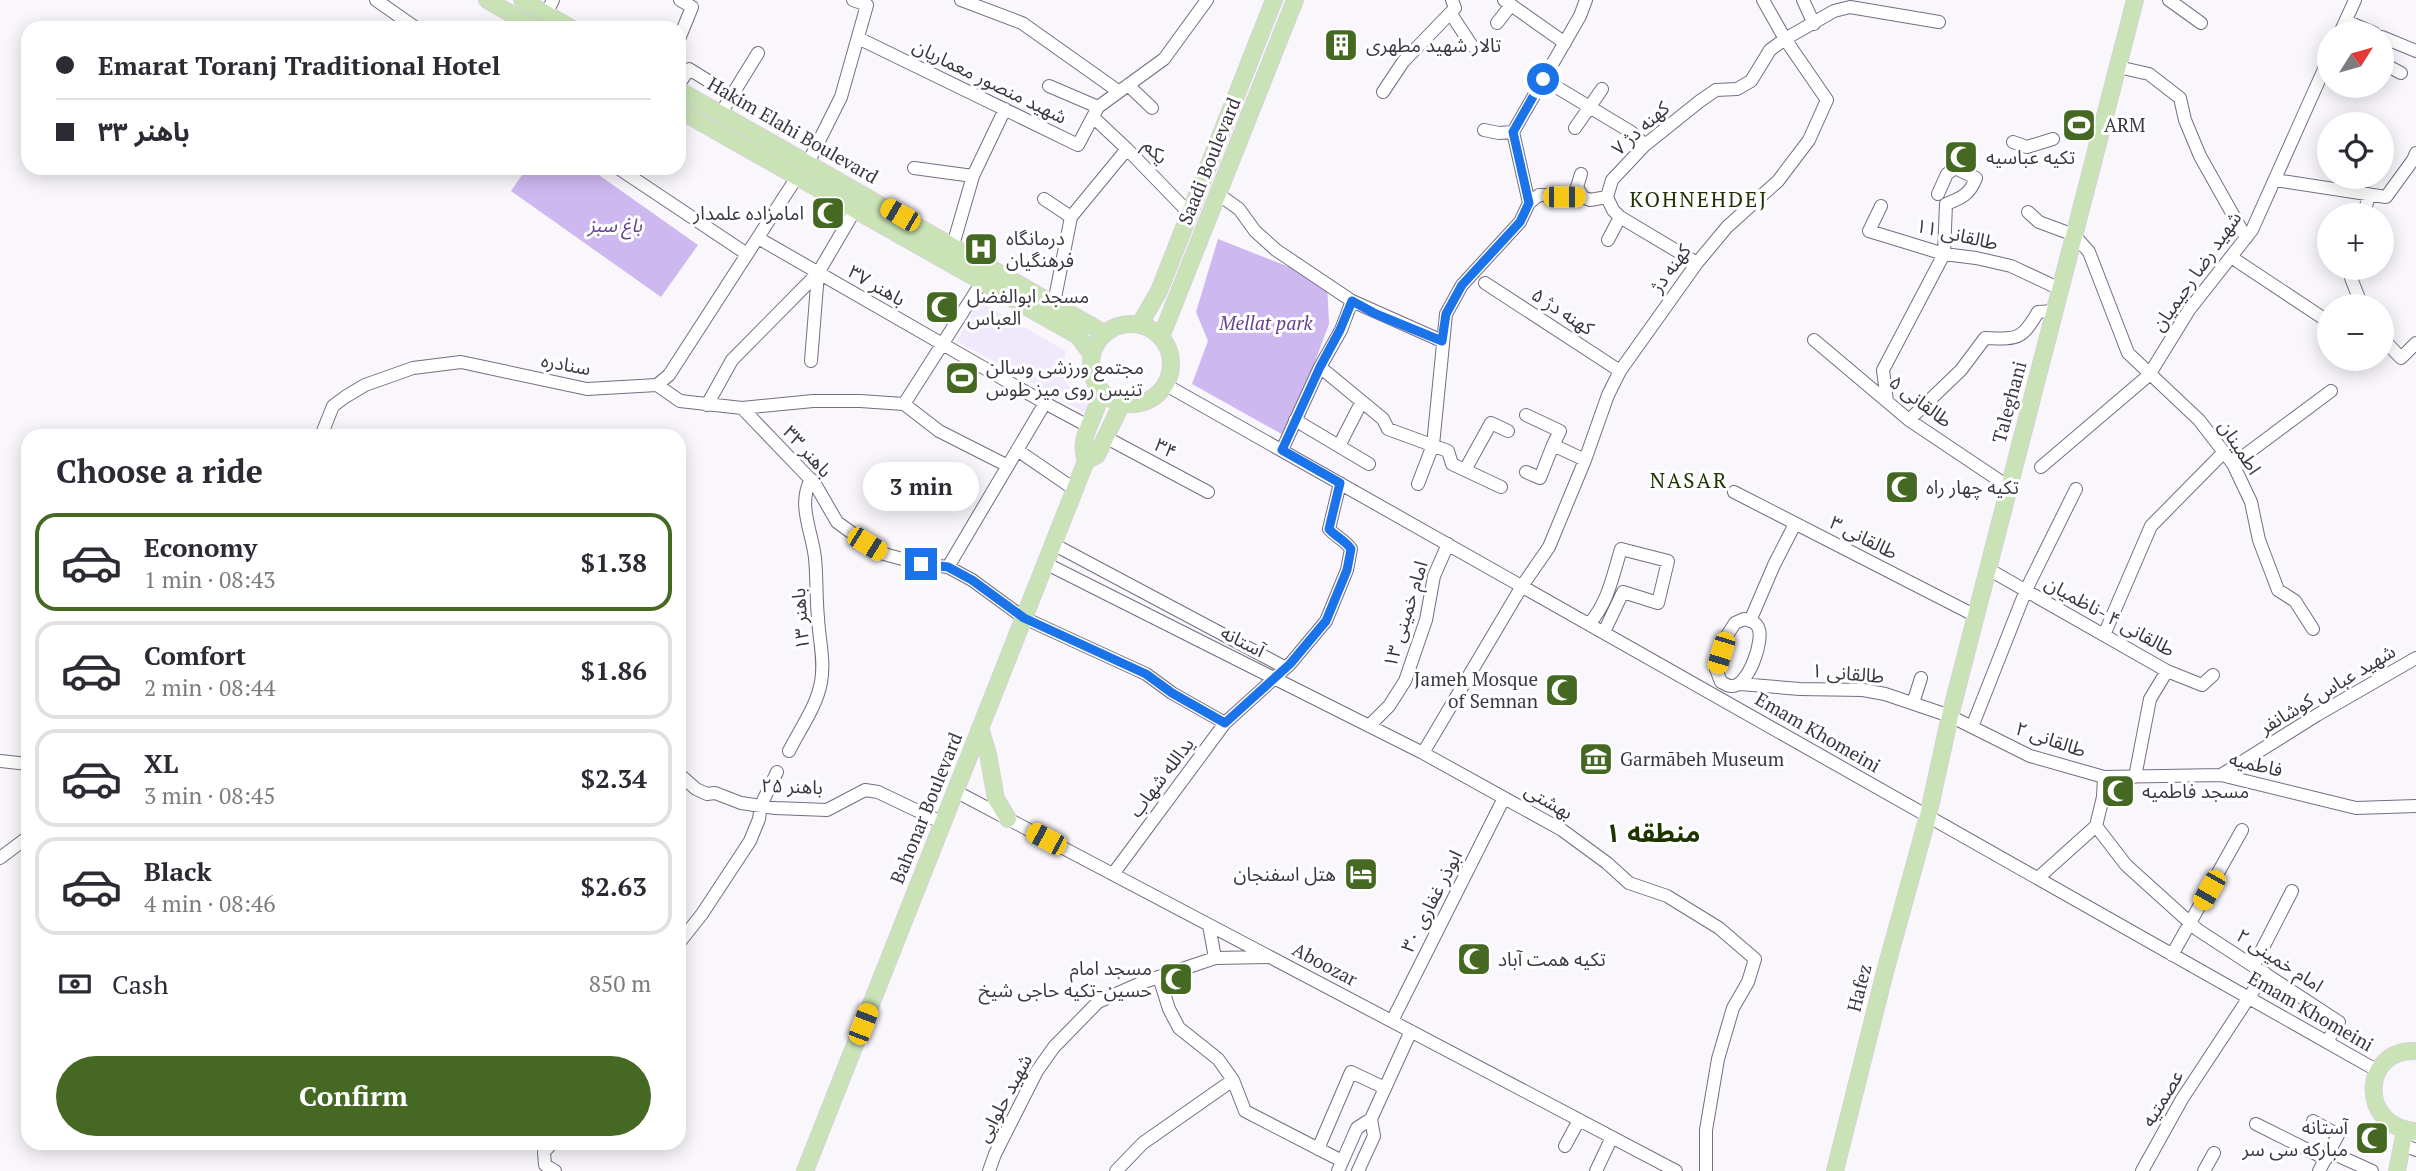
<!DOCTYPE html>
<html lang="en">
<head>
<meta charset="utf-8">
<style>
  :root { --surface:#fff; --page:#f2f2f3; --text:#2b2b33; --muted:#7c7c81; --line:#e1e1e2; --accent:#456922 }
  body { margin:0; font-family:"PT Serif","Noto Sans Arabic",serif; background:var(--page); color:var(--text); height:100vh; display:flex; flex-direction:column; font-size:26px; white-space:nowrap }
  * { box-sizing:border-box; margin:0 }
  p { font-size:23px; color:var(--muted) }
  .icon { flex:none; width:38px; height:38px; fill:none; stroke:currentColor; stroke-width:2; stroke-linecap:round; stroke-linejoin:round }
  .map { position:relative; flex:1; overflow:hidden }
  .drawer { position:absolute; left:21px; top:429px; width:665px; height:721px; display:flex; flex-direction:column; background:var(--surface); border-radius:21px; box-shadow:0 4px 18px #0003 }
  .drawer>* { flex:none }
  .hud { position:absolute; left:21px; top:21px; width:665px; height:154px; border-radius:21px; box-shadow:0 4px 18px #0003; display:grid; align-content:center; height:154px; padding:0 35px; background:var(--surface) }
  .needle { width:46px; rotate:53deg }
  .controls { position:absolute; left:2317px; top:21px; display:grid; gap:14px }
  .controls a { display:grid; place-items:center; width:77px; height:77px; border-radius:50%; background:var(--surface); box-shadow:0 4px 18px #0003; font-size:35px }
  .end { position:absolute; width:32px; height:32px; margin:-16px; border:9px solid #1a73e8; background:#fff; box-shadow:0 0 0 4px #fff }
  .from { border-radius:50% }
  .bubble { position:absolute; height:49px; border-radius:24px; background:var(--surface); box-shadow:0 4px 18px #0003; font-size:23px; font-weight:700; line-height:49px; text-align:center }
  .car { position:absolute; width:21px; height:42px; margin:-21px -10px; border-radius:9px; box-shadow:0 0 5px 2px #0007; background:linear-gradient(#f5c518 24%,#345 0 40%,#f5c518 0 76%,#345 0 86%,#f5c518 0) }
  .hud b { display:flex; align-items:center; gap:24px; height:66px; font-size:26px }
  .hud b+b { border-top:2px solid var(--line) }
  .hud i { width:18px; height:18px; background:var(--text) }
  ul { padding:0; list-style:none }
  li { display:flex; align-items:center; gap:21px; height:98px; margin:0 14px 10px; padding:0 21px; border:4px solid var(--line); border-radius:21px }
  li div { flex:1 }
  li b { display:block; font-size:26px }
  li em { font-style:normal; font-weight:700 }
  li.current { border-color:var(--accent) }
  li>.icon { width:63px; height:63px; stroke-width:1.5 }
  h2 { padding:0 35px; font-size:32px; line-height:84px }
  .pay { display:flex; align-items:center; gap:18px; height:77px; padding:0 35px; font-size:26px }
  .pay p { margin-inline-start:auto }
  .cta { display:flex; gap:14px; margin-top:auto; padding:14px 35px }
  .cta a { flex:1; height:80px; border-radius:42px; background:var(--accent); color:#fff; font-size:28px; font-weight:700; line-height:80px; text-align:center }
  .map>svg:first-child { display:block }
  .built { fill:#f0e9fc }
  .green { fill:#ceb8f0 }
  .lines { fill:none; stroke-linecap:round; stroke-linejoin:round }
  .minor-casing { stroke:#756d83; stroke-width:14 }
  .major-casing { stroke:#d4d3d5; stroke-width:18 }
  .minor { stroke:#fff; stroke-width:12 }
  .major { stroke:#cae3b6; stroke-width:16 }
  .route { stroke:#1a73e8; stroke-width:9 }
  .labels { text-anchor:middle; stroke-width:6; stroke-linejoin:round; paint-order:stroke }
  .poi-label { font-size:19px; fill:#3b3741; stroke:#fff; text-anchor:start }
  .street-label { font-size:19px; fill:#3b3741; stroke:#fff }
  .park-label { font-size:19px; font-style:italic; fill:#65448e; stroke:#fff }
  .neighbourhood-label { font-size:21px; letter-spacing:2px; fill:#1e3502; stroke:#fff }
  .district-label { font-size:26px; font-weight:bold; fill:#1e3502; stroke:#fff }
</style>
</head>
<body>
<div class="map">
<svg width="2416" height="1171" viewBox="0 0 2416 1171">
  <rect width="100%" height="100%" fill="#f9f7fc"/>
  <path class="built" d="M979,301L1066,351L1063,366L1066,382L1075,395L1089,404L1085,413L957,341Z"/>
  <path class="green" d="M527,168H589L698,245L661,297L511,191Z
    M1218,239L1327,282L1329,324L1287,437L1192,384L1208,341L1196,312Z"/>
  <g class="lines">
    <g class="minor-casing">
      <path id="minor" d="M376,0L416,28
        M961,0L1022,23L1118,91
        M1504,0L1565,43
        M1803,0L1814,24
        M2169,0L2201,23
        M546,14L553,0
        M1451,14L1472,46
        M2346,21L2374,33
        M1497,23L1511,5
        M2340,33L2355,0
        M2382,37L2416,51
        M858,38L1078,145L1098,107L1164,59L1207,0
        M679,39L692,7L680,0
        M2382,63L2401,73
        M2118,67L2149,74L2180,98L2185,120L2200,156L2246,238
        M1543,79L1631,132L1645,145
        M679,84L689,69L710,82
        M1128,85L1152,108
        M1049,86L1098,107
        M1383,92L1403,62L1455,8L1452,0
        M721,113L758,53
        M1093,117L1127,149L1190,214
        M1575,128L1602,89
        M1484,130L1499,133L1513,132
        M2013,142L2027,147L2053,139
        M808,163L841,97L867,5L853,0
        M618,168L747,254
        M914,168L973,176
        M1581,174L1577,187L1583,197L1590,200L1607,197
        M2275,180L2386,197L2413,160L2416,153
        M1218,194L1239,209L1255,231L1276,250L1352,301
        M1044,199L1071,217
        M1529,203L1539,195L1583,197
        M1881,206L1869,231L1944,254L1976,258L2011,266L2060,289
        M2028,212L2039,222L2074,235L2089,252L2128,353L2199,420L2233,464L2251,502L2259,540L2278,590L2295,601L2313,629
        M2364,215L2369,194
        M758,238L1045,403L1088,426
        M1608,240L1620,217
        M953,245L973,176L1005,109
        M2231,257L2329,322
        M1697,263L1620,217L1613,210L1607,197L1612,180L1645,145L1700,101L1716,90L1737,89L1751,81L1770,50L1785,39L1834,11L1850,7L1939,22
        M2353,268L2351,278L2362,306
        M1485,283L1620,371
        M1054,303L1071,217L1127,149
        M2382,338L2401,358L2416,343
        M1814,340L1909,420L2009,487
        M811,361L818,273
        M1320,367L1383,419L1388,429L1448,451L1452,464L1501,487
        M657,385L680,401L742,408L813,401H860L904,404L939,431L1008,466
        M1166,385L2378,1071
        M1887,401L1883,370L1944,254L1946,204C1962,198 1970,194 1976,178L1955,168L1947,174L1938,194
        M904,404L982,282
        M707,405L732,360L818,273L855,210
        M742,408L815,484L837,522L867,544L884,554L921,564L948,567L972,580L1024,618L1146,674L1172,693L1225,723
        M1526,415L1560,431L1553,445L1585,460
        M1295,420L1369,464
        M1909,420L1961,370L1985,338C2017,339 2021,341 2038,312L2055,311
        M321,436L333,406L345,397L365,385L413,368L461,362L587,389L657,385L669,375L797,177
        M1105,437L1208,492
        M1339,446L1361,403
        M1017,450L1074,489
        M1282,450L1320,367L1341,330L1352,301L1442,341
        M2233,464L2331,391
        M2041,467L2149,375L2189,310L2252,230L2329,58
        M1465,470L1491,423L1508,431
        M1526,472L1540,478L1553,445
        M1418,484L1433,445L1446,314L1462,285L1520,222L1529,203L1513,132L1580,16L1586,0
        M1734,492L1976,616
        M1053,544L1286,668
        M1045,563L1423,753L1562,830L1607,863L1629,883L1667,896L1719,928L1755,959L1748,982L1733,1008L1718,1059L1706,1130V1171
        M948,567L1045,403
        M1988,569L2167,671L2202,685L2213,675
        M1744,619C1750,621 1755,621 1758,627C1765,639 1748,688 1731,686C1727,686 1724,683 1721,682L1716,669L1726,637L1735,623Z
        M1750,621L1774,565L1795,524
        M1589,624C1608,603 1613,575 1621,549L1668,561L1658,603L1623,592L1604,632
        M2104,635L2151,526L2224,452
        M1740,684L1800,689L1863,690L1885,694L1950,716L2030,756L2104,777L2221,775L2356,808L2416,806
        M1913,703L1921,678
        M1369,726L1389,706L1405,681L1426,620L1434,576L1448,544
        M1972,727L2026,590L2076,489
        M789,751C800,729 817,706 821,682C825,661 819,639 818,618C816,598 817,578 815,558C812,531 797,505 811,479
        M1423,753L1522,586L1549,547L1585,460L1608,395L1620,371L1697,263L1727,227L1778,181L1809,140L1827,100L1785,39L1763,0
        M0,761L28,764
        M679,774L696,789L707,794L715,793L741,803L775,808L827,810L865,790L878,792L943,823
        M2221,775L2317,715L2416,658
        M2135,777L2150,699L2167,671
        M955,791L1676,1171
        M2096,826L2126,865L2198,930L2339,1022L2327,1042
        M2096,826L2103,797L2104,777
        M0,858L28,837
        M1113,874L1225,723L1290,664L1326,621L1347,570L1351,549C1345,540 1336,537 1329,529L1340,483
        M2038,878L2096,826
        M1209,925L1215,958
        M679,943L702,914L750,841L759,819L761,805L777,772
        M2172,955L2242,830
        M2254,965L2292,891
        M1159,977L1169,1009L1179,1028L1218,1059L1233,1080L1245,1111L1342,1161
        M1392,1021L1504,798
        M2313,1121L2338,1135L2319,1171
        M2256,1124L2326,1159
        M552,1143L544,1152L545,1165L555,1171
        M2404,1145L2416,1150
        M1565,1146L1579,1120
        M1318,1149L1351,1072L1385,1088
        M2330,1152L2372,1171
        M989,1171L995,1154L1037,1071L1054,1047L1098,1002L1141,983L1215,958L1268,957
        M1116,1171L1143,1143L1233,1080
        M1338,1171L1357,1128L1371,1119L1411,1031
        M1358,1171L1374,1136L1371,1119
        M1596,1171L1612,1137
        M2142,1171L2182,1099L2265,973
        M2204,1171L2214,1153"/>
    </g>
    <g class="major-casing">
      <path id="major" d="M487,0L536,28
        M522,0L571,28
        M679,90L1104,333
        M679,110L1078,336L1092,355
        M1091 364a40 40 0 1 1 80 0a40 40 0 1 1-80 0Z
        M1140,324L1159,291L1274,0
        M1161,337L1295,0
        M1086,461C1076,436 1099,415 1101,390
        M1086,461L1097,455L1122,403
        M980,728L988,754L996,799L1008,819
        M2416,1051C2361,1048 2358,1128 2416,1131
        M805,1171L1086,461
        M1835,1171L1886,968L1928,816L1950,716L2135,0
        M2397,1171L2405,1130"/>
    </g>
    <use href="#minor" class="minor"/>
    <use href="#major" class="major"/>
  </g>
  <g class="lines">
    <path class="route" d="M921,564L948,567L972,580L1024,618L1146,674L1172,693L1225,723L1290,664L1326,621L1347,570L1351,549C1345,540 1336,537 1329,529L1340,483L1282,450L1320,367L1340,330L1352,301L1376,314L1442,341L1446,314L1462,285L1520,222L1529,203L1513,132L1543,79"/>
  </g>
  <defs>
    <g id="building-square" transform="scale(1.75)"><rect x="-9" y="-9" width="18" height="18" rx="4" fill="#456922" stroke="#fff"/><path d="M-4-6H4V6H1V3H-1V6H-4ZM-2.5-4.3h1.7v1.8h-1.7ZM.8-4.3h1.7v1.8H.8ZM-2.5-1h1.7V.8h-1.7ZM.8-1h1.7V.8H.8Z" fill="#fff"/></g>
    <g id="stadium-square" transform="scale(1.75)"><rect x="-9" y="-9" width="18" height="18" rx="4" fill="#456922" stroke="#fff"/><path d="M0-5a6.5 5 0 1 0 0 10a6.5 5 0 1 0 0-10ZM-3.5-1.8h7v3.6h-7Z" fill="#fff"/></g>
    <g id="mosque-square" transform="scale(1.75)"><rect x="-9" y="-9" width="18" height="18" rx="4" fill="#456922" stroke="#fff"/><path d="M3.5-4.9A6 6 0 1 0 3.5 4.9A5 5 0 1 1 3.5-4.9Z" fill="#fff"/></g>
    <g id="hospital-square" transform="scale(1.75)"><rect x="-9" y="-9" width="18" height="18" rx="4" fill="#456922" stroke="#fff"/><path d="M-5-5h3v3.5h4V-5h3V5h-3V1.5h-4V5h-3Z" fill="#fff"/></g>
    <g id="museum-square" transform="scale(1.75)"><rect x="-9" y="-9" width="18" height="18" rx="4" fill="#456922" stroke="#fff"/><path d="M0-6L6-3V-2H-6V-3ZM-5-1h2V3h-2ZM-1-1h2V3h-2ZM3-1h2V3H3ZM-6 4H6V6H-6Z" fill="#fff"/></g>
    <g id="hotel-square" transform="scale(1.75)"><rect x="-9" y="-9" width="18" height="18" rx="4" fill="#456922" stroke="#fff"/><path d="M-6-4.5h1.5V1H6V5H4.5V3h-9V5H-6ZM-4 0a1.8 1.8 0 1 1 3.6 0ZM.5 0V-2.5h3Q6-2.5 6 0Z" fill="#fff"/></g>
  </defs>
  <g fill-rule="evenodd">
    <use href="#building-square" x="1341" y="45"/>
    <use href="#stadium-square" x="2079" y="125"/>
    <use href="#mosque-square" x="1961" y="157"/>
    <use href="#mosque-square" x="828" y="213"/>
    <use href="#hospital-square" x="981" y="249"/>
    <use href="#mosque-square" x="942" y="307"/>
    <use href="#stadium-square" x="962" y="378"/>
    <use href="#mosque-square" x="1902" y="487"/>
    <use href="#mosque-square" x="1562" y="690"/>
    <use href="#museum-square" x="1596" y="759"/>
    <use href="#mosque-square" x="2118" y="791"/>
    <use href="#hotel-square" x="1361" y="874"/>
    <use href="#mosque-square" x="1474" y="959"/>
    <use href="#mosque-square" x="1176" y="979"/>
    <use href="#mosque-square" x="2372" y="1138"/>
  </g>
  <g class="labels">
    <g class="poi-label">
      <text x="1366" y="52">تالار شهید مطهری</text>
      <text x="2104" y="132">ARM</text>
      <text x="1986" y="164">تکیه عباسیه</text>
      <text x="804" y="220" text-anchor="end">امامزاده علمدار</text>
      <text x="1006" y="245">درمانگاه<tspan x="1006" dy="22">فرهنگیان</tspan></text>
      <text x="967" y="303">مسجد ابوالفضل<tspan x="967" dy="22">العباس</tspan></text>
      <text x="986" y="374">مجتمع ورزشی وسالن<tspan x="986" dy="22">تنیس روی میز طوس</tspan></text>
      <text x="1926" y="494">تکیه چهار راه</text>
      <text x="1538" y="686" text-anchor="end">Jameh Mosque<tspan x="1538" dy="22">of Semnan</tspan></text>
      <text x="1620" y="766">Garmābeh Museum</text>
      <text x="2142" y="798">مسجد فاطمیه</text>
      <text x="1336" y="881" text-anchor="end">هتل اسفنجان</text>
      <text x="1498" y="966">تکیه همت آباد</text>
      <text x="1152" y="975" text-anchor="end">مسجد امام<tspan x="1152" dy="22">حسین-تکیه حاجی شیخ</tspan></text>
      <text x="2348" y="1134" text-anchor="end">آستانه<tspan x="2348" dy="22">مبارکه سی سر</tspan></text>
    </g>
    <g class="street-label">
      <text transform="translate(990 81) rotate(26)" y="7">شهید منصور معماریان</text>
      <text transform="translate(1640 128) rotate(-42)" y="7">کهنه دژ ۷</text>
      <text transform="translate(793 130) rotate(30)" y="7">Hakim Elahi Boulevard</text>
      <text transform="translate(1156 151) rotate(46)" y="7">یکم</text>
      <text transform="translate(1209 161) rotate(-68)" y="7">Saadi Boulevard</text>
      <text transform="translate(1957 234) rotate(13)" y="7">طالقانی ۱۱</text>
      <text transform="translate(1670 268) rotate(-54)" y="7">کهنه دژ</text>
      <text transform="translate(2196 271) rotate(-55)" y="7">شهید رضا رحیمیان</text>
      <text transform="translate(877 285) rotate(30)" y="7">باهنر ۳۷</text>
      <text transform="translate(1563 311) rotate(33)" y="7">کهنه دژ ۵</text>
      <text transform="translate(566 364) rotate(10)" y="7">سنادره</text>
      <text transform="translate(1921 401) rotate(37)" y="7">طالقانی ۵</text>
      <text transform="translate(2009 402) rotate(-75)" y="7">Taleghani</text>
      <text transform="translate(2240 447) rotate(57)" y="7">اطمینان</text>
      <text transform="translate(1166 448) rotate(28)" y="7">۳۴</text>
      <text transform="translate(808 451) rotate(48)" y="7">باهنر ۳۳</text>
      <text transform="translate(1864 537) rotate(27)" y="7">طالقانی ۳</text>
      <text transform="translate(1405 614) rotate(-73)" y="7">امام خمینی ۱۳</text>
      <text transform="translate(2110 616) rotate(29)" y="7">طالقانی ۴ -ناظمیان</text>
      <text transform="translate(800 619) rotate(-94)" y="7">باهنر ۱۳</text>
      <text transform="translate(1243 641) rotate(27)" y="7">آستانه</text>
      <text transform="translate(1848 673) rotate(5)" y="7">طالقانی ۱</text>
      <text transform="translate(2327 689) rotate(-31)" y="7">شهید عباس کوشانفر</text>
      <text transform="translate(1818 732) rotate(30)" y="7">Emam Khomeini</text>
      <text transform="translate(2051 739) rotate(19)" y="7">طالقانی ۲</text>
      <text transform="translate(2256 764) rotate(13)" y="7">فاطمیه</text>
      <text transform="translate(1161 777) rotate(-53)" y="7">یدالله شهاب</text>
      <text transform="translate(792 786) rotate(2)" y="7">باهنر ۲۵</text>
      <text transform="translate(1549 801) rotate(30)" y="7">بهشتی</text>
      <text transform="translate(926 808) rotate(-68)" y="7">Bahonar Boulevard</text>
      <text transform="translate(1431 901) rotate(-63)" y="7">ابوذر غفاری ۳۰</text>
      <text transform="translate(2280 960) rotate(33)" y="7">امام خمینی ۲</text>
      <text transform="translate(1325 964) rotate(28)" y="7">Aboozar</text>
      <text transform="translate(1859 988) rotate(-76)" y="7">Hafez</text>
      <text transform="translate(2311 1011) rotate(30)" y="7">Emam Khomeini</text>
      <text transform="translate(1004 1098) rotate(-62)" y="7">شهید حلوایی</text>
      <text transform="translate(2162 1098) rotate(-59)" y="7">عصمتیه</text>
    </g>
    <g class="park-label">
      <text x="615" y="232">باغ سبز</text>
      <text x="1266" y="330">Mellat park</text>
    </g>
    <g class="neighbourhood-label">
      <text x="1699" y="207">KOHNEHDEJ</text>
      <text x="1689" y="488">NASAR</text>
    </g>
    <g class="district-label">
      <text x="1653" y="842">منطقه ۱</text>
    </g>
  </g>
</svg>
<div class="controls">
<a><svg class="needle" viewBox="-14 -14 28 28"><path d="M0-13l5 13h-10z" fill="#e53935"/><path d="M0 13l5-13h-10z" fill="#7c7c81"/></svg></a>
<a><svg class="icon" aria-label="locate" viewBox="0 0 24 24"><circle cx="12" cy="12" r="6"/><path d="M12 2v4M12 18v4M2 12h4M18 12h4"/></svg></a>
<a>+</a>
<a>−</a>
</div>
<i class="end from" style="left:1543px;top:79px"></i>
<i class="end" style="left:921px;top:564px"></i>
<div class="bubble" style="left:863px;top:462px;width:116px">3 min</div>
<i class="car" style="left:1564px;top:197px;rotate:90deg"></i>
<i class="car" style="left:900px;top:215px;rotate:300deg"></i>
<i class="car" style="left:867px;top:544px;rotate:122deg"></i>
<i class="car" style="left:1721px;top:653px;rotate:197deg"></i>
<i class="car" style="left:1046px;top:839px;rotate:298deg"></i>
<i class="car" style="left:2209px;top:890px;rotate:210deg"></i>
<i class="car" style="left:863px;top:1024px;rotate:21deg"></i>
<div class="hud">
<b><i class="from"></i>Emarat Toranj Traditional Hotel</b>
<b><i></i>باهنر ۳۳</b>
</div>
<section class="drawer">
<h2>Choose a ride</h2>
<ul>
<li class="current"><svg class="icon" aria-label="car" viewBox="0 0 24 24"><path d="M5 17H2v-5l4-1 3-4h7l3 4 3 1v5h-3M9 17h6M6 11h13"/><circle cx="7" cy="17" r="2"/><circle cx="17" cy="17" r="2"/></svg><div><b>Economy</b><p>1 min · 08:43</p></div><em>$1.38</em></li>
<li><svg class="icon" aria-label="car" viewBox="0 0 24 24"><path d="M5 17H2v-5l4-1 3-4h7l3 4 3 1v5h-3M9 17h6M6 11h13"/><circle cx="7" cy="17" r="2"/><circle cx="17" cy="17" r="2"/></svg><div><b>Comfort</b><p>2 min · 08:44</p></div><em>$1.86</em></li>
<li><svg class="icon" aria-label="car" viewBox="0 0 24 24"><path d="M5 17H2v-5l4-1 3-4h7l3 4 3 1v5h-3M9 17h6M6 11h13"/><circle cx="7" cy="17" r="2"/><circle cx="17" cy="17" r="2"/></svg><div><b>XL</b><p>3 min · 08:45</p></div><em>$2.34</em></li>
<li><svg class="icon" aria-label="car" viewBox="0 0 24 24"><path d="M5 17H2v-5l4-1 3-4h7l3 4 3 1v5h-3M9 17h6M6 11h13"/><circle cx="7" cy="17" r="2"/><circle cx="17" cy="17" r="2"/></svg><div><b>Black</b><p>4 min · 08:46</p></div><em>$2.63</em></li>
</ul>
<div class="pay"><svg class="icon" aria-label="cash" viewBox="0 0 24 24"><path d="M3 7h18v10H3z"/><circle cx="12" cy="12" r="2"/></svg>Cash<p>850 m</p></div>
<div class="cta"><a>Confirm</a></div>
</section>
</div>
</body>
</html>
